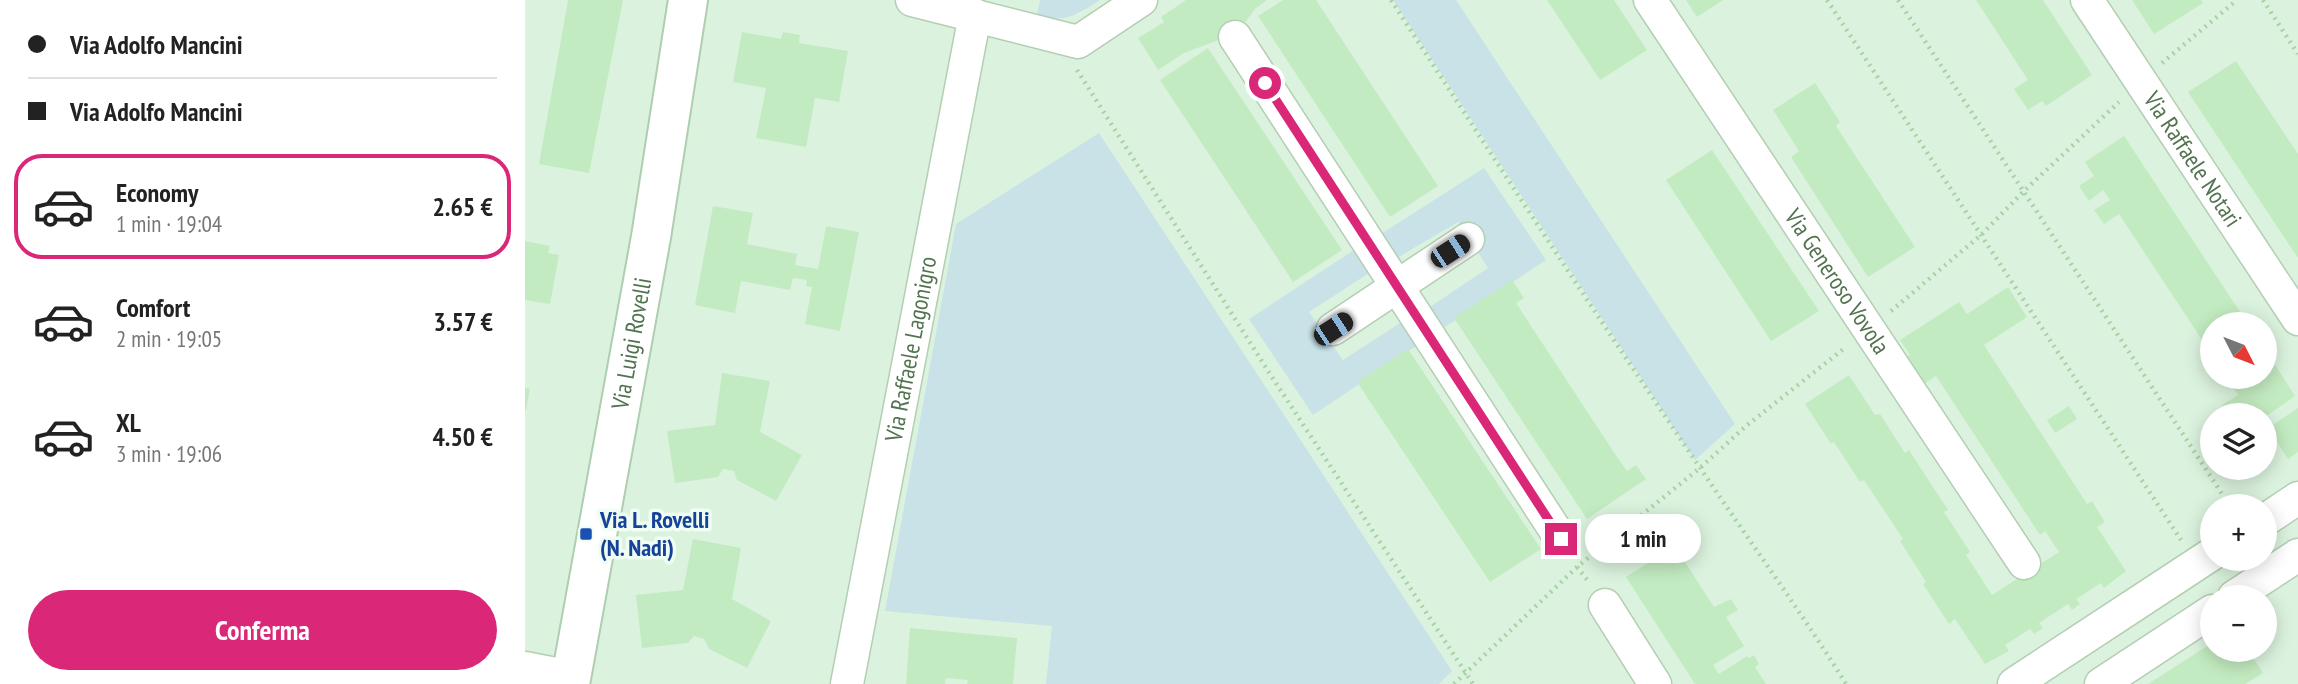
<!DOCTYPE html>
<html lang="it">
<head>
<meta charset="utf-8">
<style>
  :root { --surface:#fff; --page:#f6f6f6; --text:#222; --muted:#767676; --line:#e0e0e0; --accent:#db2777 }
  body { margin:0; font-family:"PT Sans Narrow",sans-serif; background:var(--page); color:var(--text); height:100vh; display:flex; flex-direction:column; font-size:26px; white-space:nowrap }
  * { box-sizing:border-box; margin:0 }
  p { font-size:23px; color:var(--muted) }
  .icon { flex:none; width:38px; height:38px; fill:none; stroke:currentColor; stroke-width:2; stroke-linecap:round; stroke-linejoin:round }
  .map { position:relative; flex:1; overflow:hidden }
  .panel { display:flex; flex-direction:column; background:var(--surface); width:525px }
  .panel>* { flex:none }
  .guide { display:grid; align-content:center; height:154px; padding:0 28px; background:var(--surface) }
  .needle { width:46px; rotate:132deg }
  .tools { position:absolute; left:1675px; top:312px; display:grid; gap:14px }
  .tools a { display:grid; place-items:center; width:77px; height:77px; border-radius:50%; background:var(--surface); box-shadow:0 4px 18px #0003; font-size:35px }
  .end { position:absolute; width:32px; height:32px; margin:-16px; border:9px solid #db2777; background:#fff; box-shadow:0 0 0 4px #fff }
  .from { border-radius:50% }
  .bubble { position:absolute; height:49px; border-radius:24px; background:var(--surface); box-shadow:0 4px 18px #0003; font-size:23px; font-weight:700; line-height:49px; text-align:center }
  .car { position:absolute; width:21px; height:42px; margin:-21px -10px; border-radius:9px; box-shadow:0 0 5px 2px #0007; background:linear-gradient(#222 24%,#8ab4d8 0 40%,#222 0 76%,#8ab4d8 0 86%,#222 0) }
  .guide b { display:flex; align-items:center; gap:24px; height:66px; font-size:26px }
  .guide b+b { border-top:2px solid var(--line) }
  .guide i { width:18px; height:18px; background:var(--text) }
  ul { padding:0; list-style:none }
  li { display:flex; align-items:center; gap:21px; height:105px; margin:0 14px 10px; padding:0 14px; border:4px solid transparent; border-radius:28px }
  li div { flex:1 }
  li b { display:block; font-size:26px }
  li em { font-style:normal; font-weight:700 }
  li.active { border-color:var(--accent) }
  li>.icon { width:63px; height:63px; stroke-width:1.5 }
  .cta { display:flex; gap:14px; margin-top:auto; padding:14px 28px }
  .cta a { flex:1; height:80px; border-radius:42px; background:var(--accent); color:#fff; font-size:28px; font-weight:700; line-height:80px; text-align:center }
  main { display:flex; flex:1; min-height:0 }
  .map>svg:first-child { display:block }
  .residential { fill:#dbf3de; fill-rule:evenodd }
  .green { fill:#c8e2e7 }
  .building { fill:#c3ebc1 }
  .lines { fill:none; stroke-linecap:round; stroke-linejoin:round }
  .street-casing { stroke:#b3ceb3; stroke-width:35 }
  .secondary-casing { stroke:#afceaf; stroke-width:42 }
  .path { stroke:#a8d2a6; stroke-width:4.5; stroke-dasharray:2 5; stroke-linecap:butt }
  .street { stroke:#fff; stroke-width:32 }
  .secondary { stroke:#fff; stroke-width:38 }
  .route { stroke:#db2777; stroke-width:9 }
  .transit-dot { fill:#1a4fb4; stroke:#effdf2; stroke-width:2.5 }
  .labels { text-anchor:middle; stroke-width:7; stroke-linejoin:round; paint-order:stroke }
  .street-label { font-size:24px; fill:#52734f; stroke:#effdf2 }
  .transit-label { font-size:24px; font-weight:bold; fill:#164399; stroke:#effdf2; text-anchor:start }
</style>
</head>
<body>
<main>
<section class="panel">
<div class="guide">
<b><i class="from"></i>Via Adolfo Mancini</b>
<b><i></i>Via Adolfo Mancini</b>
</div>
<ul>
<li class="active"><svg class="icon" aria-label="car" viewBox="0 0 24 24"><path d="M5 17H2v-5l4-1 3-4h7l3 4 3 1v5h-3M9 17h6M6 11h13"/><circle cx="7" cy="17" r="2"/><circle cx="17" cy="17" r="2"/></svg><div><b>Economy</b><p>1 min · 19:04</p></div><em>2.65 €</em></li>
<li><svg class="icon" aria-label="car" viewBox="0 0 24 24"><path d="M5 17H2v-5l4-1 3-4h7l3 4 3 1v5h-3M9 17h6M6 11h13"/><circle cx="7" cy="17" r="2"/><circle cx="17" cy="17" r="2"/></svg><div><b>Comfort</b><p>2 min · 19:05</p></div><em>3.57 €</em></li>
<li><svg class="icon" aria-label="car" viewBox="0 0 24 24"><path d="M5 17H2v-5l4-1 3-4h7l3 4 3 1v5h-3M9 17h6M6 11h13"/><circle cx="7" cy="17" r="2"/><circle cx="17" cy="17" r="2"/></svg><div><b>XL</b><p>3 min · 19:06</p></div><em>4.50 €</em></li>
</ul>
<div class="cta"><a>Conferma</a></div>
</section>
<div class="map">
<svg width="1773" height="684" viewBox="0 0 1773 684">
  <rect width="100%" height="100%" fill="#e9faec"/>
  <path class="residential" d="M0,0H515L511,16L554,14L575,0H1773V684H0ZM1687,324H1740V376H1687ZM1687,415H1740V467H1687ZM1687,506H1740V558H1687ZM1687,597H1740V649H1687Z"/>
  <path class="green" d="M515,0H575C550,17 542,21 511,17Z
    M868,0H931L1210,424L1170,460Z
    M574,133L927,671L914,684H521L527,626L360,611L431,224Z
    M959,168L1021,260L920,327L905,307L963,268L933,222L872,258L856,234Z
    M829,250L844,273L784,312L818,360L878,321L893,345L788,415L724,319Z"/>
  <path class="building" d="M43,0H98L64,173L14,164Z
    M661,0H742L730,9L721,21L691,41L659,53L633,70L613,38L639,22L636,17Z
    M758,0H791L913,186L865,217L733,16Z
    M1022,0H1089L1122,50L1075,80Z
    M1161,0H1198L1172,17Z
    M1451,0H1518L1567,75L1521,106L1517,101L1503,110L1489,89L1503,80Z
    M1607,0H1676L1678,3L1629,34Z
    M217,32L256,39L258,32L275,35L274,43L323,51L314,102L290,98L281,147L231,138L241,88L208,82Z
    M683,48L817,250L768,282L635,80Z
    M1711,61L1773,154V258L1663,92Z
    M1290,83L1315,122L1311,126L1390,247L1343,277L1266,157L1274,151L1248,110Z
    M1599,136L1723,324H1687V355L1594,214L1579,224L1569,210L1585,200L1578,190L1564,201L1554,186L1569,176L1560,162Z
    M1187,150L1294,311L1246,341L1141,180Z
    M188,206L228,213L222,244L272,254L270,265L293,269L301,226L334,232L315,331L280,324L287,287L281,286L282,280L268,278L265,290L216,281L210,313L170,305Z
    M0,241L25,246L23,253L34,255L25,304L0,300Z
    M987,280L999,298L991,303L1090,454L1102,471L1111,465L1121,479L1062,519L929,318Z
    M1483,287L1502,317L1459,345L1562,504L1567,501L1580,522L1572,527L1601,571L1579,588L1576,583L1551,599L1555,604L1547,610L1543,604L1514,623L1518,628L1509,634L1505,629L1480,645L1484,651L1460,664L1430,619L1424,624L1398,584L1401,582L1375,541L1378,539L1339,480L1335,482L1309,442L1306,444L1280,404L1324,375L1350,415L1355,414L1380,453L1384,450L1423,510L1419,512L1445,552L1441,555L1467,595L1534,552L1520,531L1515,535L1411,376L1396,386L1379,359L1385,355L1375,340L1434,302L1442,314Z
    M883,349L1016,549L965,582L832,382Z
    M1740,349L1770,396L1740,417V415H1704L1697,405L1713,395L1701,376H1740Z
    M197,373L245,381L235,432L277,455L251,501L212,480L209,471L198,469L193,477L150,483L142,431L190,425Z
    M0,388L5,389L1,410H0Z
    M1544,406L1552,419L1530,433L1522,420Z
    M1773,408V452L1763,459L1743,428Z
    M168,539L216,548L207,599L246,621L222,668L184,649L179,639L169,636L163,643L117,648L111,595L158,590Z
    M1158,541L1169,556L1160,562L1189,607L1206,599L1213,610L1201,617L1219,646L1188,665L1194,674L1222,656L1224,658L1229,655L1234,664L1230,667L1241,684H1170L1101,577Z
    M385,628L492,638L488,684H442L443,680L421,678L420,684H381Z
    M1687,643V649H1722L1738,673L1720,684H1623Z"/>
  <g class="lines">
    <g class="street-casing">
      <g id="street">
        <path d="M387,0L553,42L616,0"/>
        <path id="s1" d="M1125,0L1499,563"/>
        <path id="s2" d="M1562,0L1773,319"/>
        <path d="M710,37L1036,539"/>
        <path d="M808,329L943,239"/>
        <path d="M1740,520L1773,498"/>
        <path d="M1709,597L1773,555"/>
        <path d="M1080,605L1130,684"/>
        <path d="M0,668L46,677"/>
        <path id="s3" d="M322,684L450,15"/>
        <path d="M1489,684L1687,554"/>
        <path d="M1576,684L1687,611"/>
      </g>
    </g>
    <g class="secondary-casing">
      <g id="secondary">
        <path id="s4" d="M45,684L126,237L163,0"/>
      </g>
    </g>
    <path class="path" d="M866,0C968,157 1070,314 1176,469C1224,541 1275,610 1321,684
      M1302,0L1656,540
      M1373,0L1705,506
      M1738,0L1773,54
      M1637,63L1712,0
      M552,70L745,374L948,684
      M1366,311L1456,235L1499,191L1594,102
      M1052,567L1064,582
      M929,684L1052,567L1175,468L1221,426L1321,347"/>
    <use href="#street" class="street"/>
    <use href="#secondary" class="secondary"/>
  </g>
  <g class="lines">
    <path class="route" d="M740,83L1036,539"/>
  </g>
  <rect class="transit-dot" x="54" y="527" width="14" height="14" rx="3.5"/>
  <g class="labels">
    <g class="street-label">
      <text dy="8" stroke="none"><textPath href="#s2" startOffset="191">Via Raffaele Notari</textPath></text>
      <text dy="8" stroke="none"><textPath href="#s1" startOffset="338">Via Generoso Vovola</textPath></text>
      <text dy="8" stroke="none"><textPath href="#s4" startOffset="346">Via Luigi Rovelli</textPath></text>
      <text dy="8" stroke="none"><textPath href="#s3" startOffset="341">Via Raffaele Lagonigro</textPath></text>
    </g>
    <g class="transit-label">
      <text x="75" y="528">Via L. Rovelli<tspan x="75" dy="28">(N. Nadi)</tspan></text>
    </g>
  </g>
</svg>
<div class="tools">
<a><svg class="needle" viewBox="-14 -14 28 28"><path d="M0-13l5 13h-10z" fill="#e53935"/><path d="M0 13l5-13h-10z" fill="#767676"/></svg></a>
<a><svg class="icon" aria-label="layers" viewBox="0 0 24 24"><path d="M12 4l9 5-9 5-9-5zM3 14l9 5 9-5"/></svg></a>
<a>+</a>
<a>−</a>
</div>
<i class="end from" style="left:740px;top:83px"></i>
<i class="end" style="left:1036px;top:539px"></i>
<div class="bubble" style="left:1060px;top:514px;width:116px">1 min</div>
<i class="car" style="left:925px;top:251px;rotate:57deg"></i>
<i class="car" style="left:808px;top:329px;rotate:57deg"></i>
</div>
</main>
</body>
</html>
